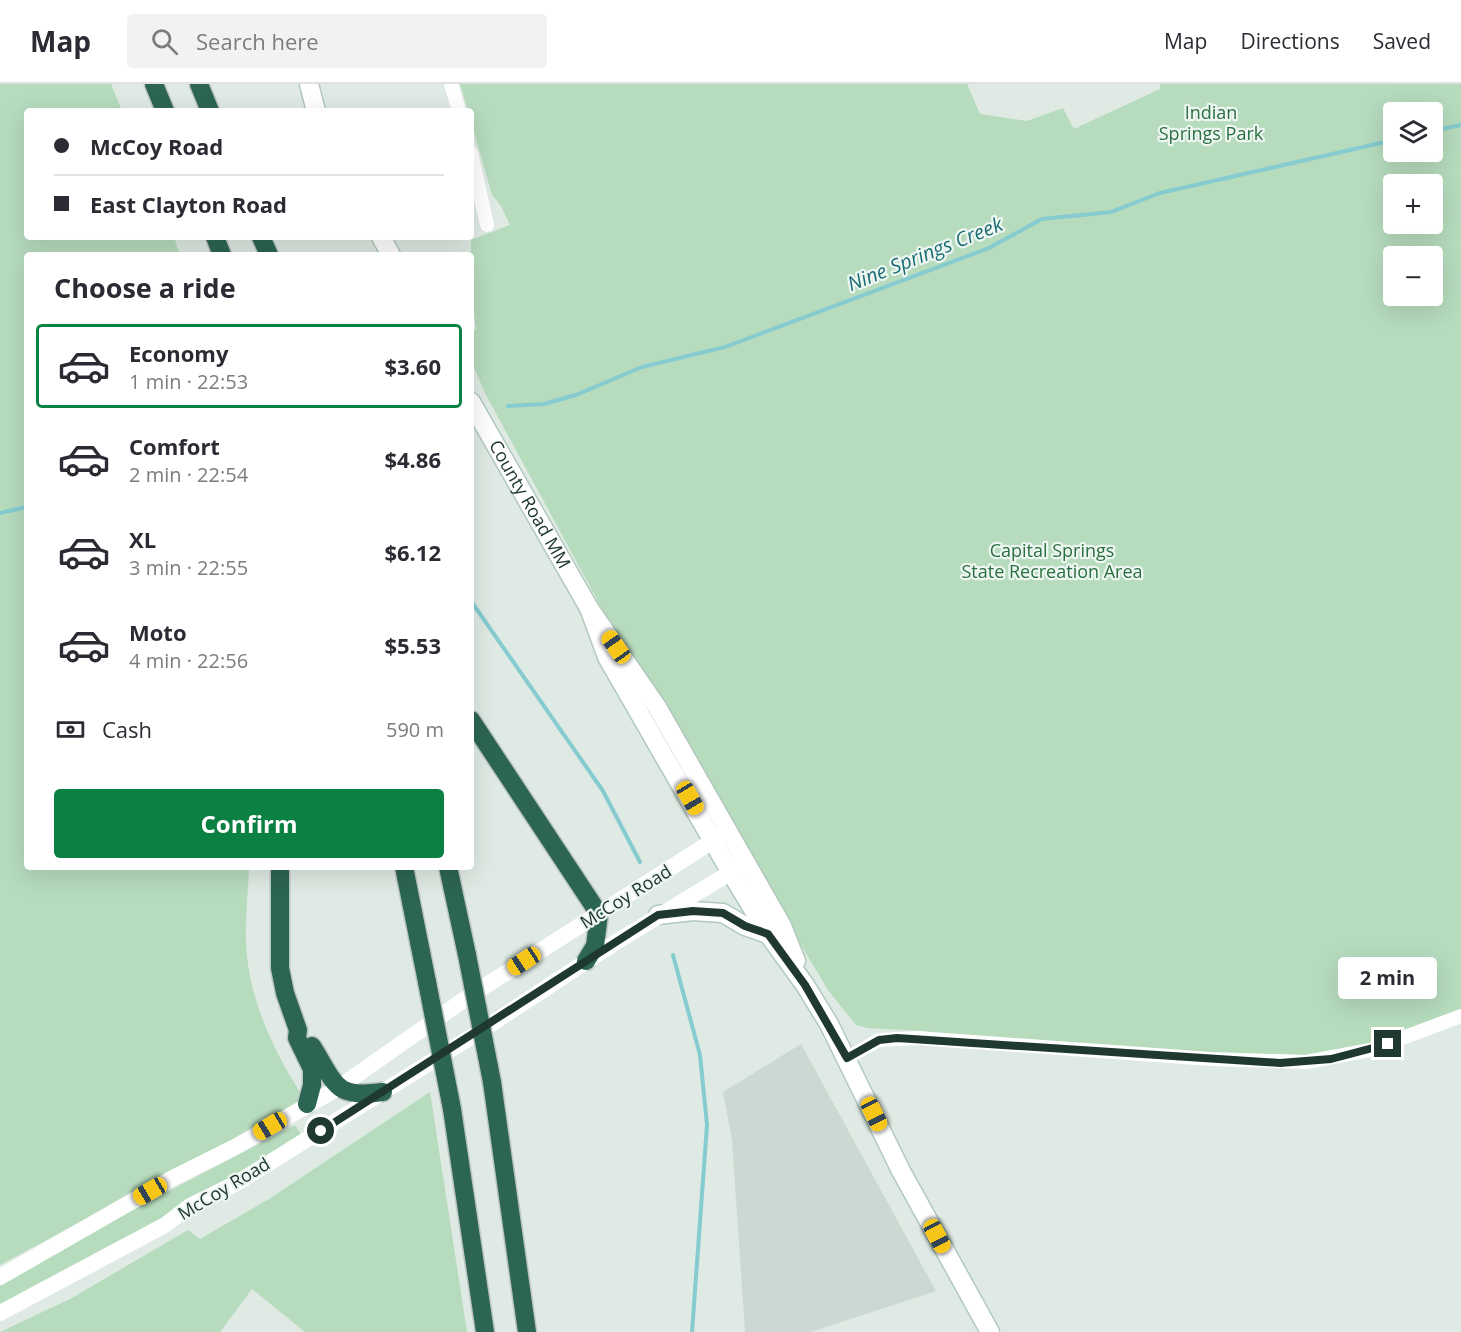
<!DOCTYPE html>
<html lang="en">
<head>
<meta charset="utf-8">
<style>
  :root { --surface:#fff; --page:#f2f2f3; --text:#2b2b33; --muted:#7c7c81; --line:#e1e1e2; --accent:#0b8043 }
  body { margin:0; font-family:"Open Sans",sans-serif; background:var(--page); color:var(--text); height:100vh; display:flex; flex-direction:column; font-size:22px; white-space:nowrap }
  * { box-sizing:border-box; margin:0 }
  p { font-size:20px; color:var(--muted) }
  .icon { flex:none; width:33px; height:33px; fill:none; stroke:currentColor; stroke-width:2; stroke-linecap:round; stroke-linejoin:round }
  .map { position:relative; flex:1; overflow:hidden }
  .details { position:absolute; left:24px; top:168px; width:450px; height:618px; display:flex; flex-direction:column; background:var(--surface); border-radius:6px; box-shadow:0 6px 24px #0002 }
  .details>* { flex:none }
  .banner { position:absolute; left:24px; top:24px; width:450px; height:132px; border-radius:6px; box-shadow:0 6px 24px #0002; display:grid; align-content:center; height:132px; padding:0 30px; background:var(--surface) }
  .tools { position:absolute; left:1383px; top:18px; display:grid; gap:12px }
  .tools a { display:grid; place-items:center; width:60px; height:60px; border-radius:6px; background:var(--surface); box-shadow:0 6px 24px #0002; font-size:30px }
  .end { position:absolute; width:27px; height:27px; margin:-14px; border:8px solid #203930; background:#fff; box-shadow:0 0 0 3px #fff }
  .from { border-radius:50% }
  .bubble { position:absolute; height:42px; border-radius:6px; background:var(--surface); box-shadow:0 6px 24px #0002; font-size:20px; font-weight:700; line-height:42px; text-align:center }
  .car { position:absolute; width:18px; height:36px; margin:-18px -9px; border-radius:8px; box-shadow:0 0 4px 2px #0007; background:linear-gradient(#f5c518 24%,#345 0 40%,#f5c518 0 76%,#345 0 86%,#f5c518 0) }
  .banner b { display:flex; align-items:center; gap:21px; height:57px; font-size:22px }
  .banner b+b { border-top:2px solid var(--line) }
  .banner i { width:15px; height:15px; background:var(--text) }
  ul { padding:0; list-style:none }
  li { display:flex; align-items:center; gap:18px; height:84px; margin:0 12px 9px; padding:0 18px; border:3px solid transparent; border-radius:6px }
  li div { flex:1 }
  li b { display:block; font-size:22px }
  li em { font-style:normal; font-weight:700 }
  li.current { border-color:var(--accent) }
  li>.icon { width:54px; height:54px; stroke-width:1.5 }
  h2 { padding:0 30px; font-size:27px; line-height:72px }
  .pay { display:flex; align-items:center; gap:15px; height:66px; padding:0 30px; font-size:22px }
  .pay p { margin-inline-start:auto }
  .button { display:flex; gap:12px; margin-top:auto; padding:12px 30px }
  .button a { flex:1; height:69px; border-radius:6px; background:var(--accent); color:#fff; font-size:24px; font-weight:700; line-height:69px; text-align:center }
  header { display:flex; align-items:center; gap:36px; box-sizing:border-box; height:84px; padding:0 30px; background:var(--surface); border-bottom:2px solid var(--line) }
  header strong { font-size:28px }
  nav { display:flex; gap:33px; margin-inline-start:auto; font-size:21px }
  .search { width:420px; height:54px; background:var(--page); display:flex; align-items:center; gap:15px; box-sizing:border-box; padding:0 21px; border-radius:6px; color:var(--muted); font-size:22px }
  .map>svg:first-child { display:block }
  .built { fill:#ccd9d2 }
  .green { fill:#b6dbbd; fill-rule:evenodd }
  .lines { fill:none; stroke-linecap:round; stroke-linejoin:round }
  .stream { stroke:#85cbd0; stroke-width:4 }
  .secondary-casing { stroke:#b1c9be; stroke-width:21 }
  .motorway-casing { stroke:#bcc4c1; stroke-width:21 }
  .minor { stroke:#fff; stroke-width:14 }
  .tertiary { stroke:#fff; stroke-width:16 }
  .secondary { stroke:#fff; stroke-width:18 }
  .motorway { stroke:#2c6554; stroke-width:18 }
  .motorway-bridge-casing { stroke:#bcc4c1; stroke-width:21; stroke-linecap:butt }
  .motorway-bridge { stroke:#2c6554; stroke-width:18 }
  .route { stroke:#203930; stroke-width:8 }
  .labels { text-anchor:middle; stroke-width:4.5; stroke-linejoin:round; paint-order:stroke }
  .park-label { font-size:18px; fill:#2a703f; stroke:#eef6f2 }
  .street-label { font-size:18px; fill:#203930; stroke:#eef6f2 }
  .water-label { font-size:20px; font-style:italic; fill:#1b6d74; stroke:#eef6f2 }
</style>
</head>
<body>
<header>
<strong>Map</strong>
<div class="search"><svg class="icon" aria-label="search" viewBox="0 0 24 24"><circle cx="10" cy="10" r="6"/><path d="M15 15l6 6"/></svg>Search here</div>
<nav><a>Map</a><a>Directions</a><a>Saved</a></nav>
</header>
<div class="map">
<svg width="1461" height="1248" viewBox="0 0 1461 1248">
  <rect width="100%" height="100%" fill="#deeae3"/>
  <path class="built" d="M801,960L936,1207L811,1248H745L732,1056L723,1008Z"/>
  <path class="green" d="M0,0H111L122,27H27V153H174L180,171H27V783H249C248,812 244,843 247,872C252,922 276,971 303,1013L299,1020L0,1181Z
    M460,0H967L980,30L1027,37L1063,24L1074,45L1160,5V0H1461V932L1324,974L1007,958L921,947L867,944L856,941L828,906L624,565L486,311L471,277V249L476,245L471,204V156L510,141L501,122L492,111L471,37V27H468ZM1394,28H1432V68H1394ZM1394,100H1432V140H1394ZM1394,172H1432V212H1394Z
    M430,1008L467,1248H305L252,1205L220,1248H0L70,1215L188,1146L200,1155L269,1115Z
    M295,1041L305,1057L0,1229V1202L89,1149Z"/>
  <g class="lines">
    <path class="stream" d="M1432,47L1461,41
      M508,322L544,320L576,311L642,283L725,263L989,164L1042,135L1111,128L1160,109L1394,56
      M0,429L27,423
      M471,517L603,707L640,778
      M673,871L700,971L707,1041L692,1248"/>
    <g class="secondary-casing">
      <g id="secondary">
        <path d="M309,0L316,27"/>
        <path d="M381,153L391,171"/>
        <path id="s1" d="M471,318L589,524L657,623L782,842L796,877"/>
        <path d="M589,524L607,573L730,787L768,850L805,901L829,940L901,1087L990,1248"/>
        <path d="M658,831L693,827L723,829L745,842L768,850"/>
      </g>
    </g>
    <g class="motorway-casing">
      <path id="motorway" d="M154,0L165,27
        M199,0L210,27
        M215,153L222,171
        M261,153L269,171
        M471,636L599,830L595,862L586,877
        M280,783V884L285,909L298,946L297,954L312,985V1001L307,1020
        M404,783L427,898
        M448,783L467,871
        M312,962C336,1000 334,1015 383,1008
        M492,998L527,1248
        M452,1025L485,1248"/>
    </g>
    <path class="minor" d="M451,0L459,27
      M471,69L487,141
      M847,974L879,956L917,954L1211,975L1306,978L1370,966L1461,932"/>
    <path class="tertiary" d="M0,1193L171,1095L235,1063L338,1004L468,913L722,751
      M0,1229L165,1141L190,1122L237,1099L482,946L613,860L741,782"/>
    <use href="#secondary" class="secondary"/>
    <use href="#motorway" class="motorway"/>
    <g class="motorway-bridge-casing">
      <path id="motorway-bridge" d="M467,871L492,998
        M427,898L452,1025"/>
    </g>
    <use href="#motorway-bridge" class="motorway-bridge"/>
  </g>
  <g class="lines">
    <path class="route" d="M321,1047L658,831L693,827L723,829L745,842L768,850L805,901L847,974L879,956L897,954L1280,979L1331,975L1388,960"/>
  </g>
  <g class="labels">
    <g class="park-label">
      <text x="1211" y="35">Indian<tspan x="1211" dy="21">Springs Park</tspan></text>
      <text x="1052" y="473">Capital Springs<tspan x="1052" dy="21">State Recreation Area</tspan></text>
    </g>
    <g class="street-label">
      <text dy="6" stroke="none"><textPath href="#s1" startOffset="118">County Road MM</textPath></text>
      <text transform="translate(626 813) rotate(-32)" y="6">McCoy Road</text>
      <text transform="translate(224 1105) rotate(-31)" y="6">McCoy Road</text>
    </g>
    <g class="water-label">
      <text transform="translate(925 170) rotate(-22)" y="7">Nine Springs Creek</text>
    </g>
  </g>
</svg>
<div class="tools">
<a><svg class="icon" aria-label="layers" viewBox="0 0 24 24"><path d="M12 4l9 5-9 5-9-5zM3 14l9 5 9-5"/></svg></a>
<a>+</a>
<a>−</a>
</div>
<i class="end from" style="left:321px;top:1047px"></i>
<i class="end" style="left:1388px;top:960px"></i>
<div class="bubble" style="left:1338px;top:873px;width:99px">2 min</div>
<i class="car" style="left:616px;top:563px;rotate:325deg"></i>
<i class="car" style="left:690px;top:714px;rotate:150deg"></i>
<i class="car" style="left:524px;top:877px;rotate:237deg"></i>
<i class="car" style="left:874px;top:1030px;rotate:154deg"></i>
<i class="car" style="left:270px;top:1042px;rotate:239deg"></i>
<i class="car" style="left:150px;top:1107px;rotate:240deg"></i>
<i class="car" style="left:937px;top:1152px;rotate:152deg"></i>
<div class="banner">
<b><i class="from"></i>McCoy Road</b>
<b><i></i>East Clayton Road</b>
</div>
<section class="details">
<h2>Choose a ride</h2>
<ul>
<li class="current"><svg class="icon" aria-label="car" viewBox="0 0 24 24"><path d="M5 17H2v-5l4-1 3-4h7l3 4 3 1v5h-3M9 17h6M6 11h13"/><circle cx="7" cy="17" r="2"/><circle cx="17" cy="17" r="2"/></svg><div><b>Economy</b><p>1 min · 22:53</p></div><em>$3.60</em></li>
<li><svg class="icon" aria-label="car" viewBox="0 0 24 24"><path d="M5 17H2v-5l4-1 3-4h7l3 4 3 1v5h-3M9 17h6M6 11h13"/><circle cx="7" cy="17" r="2"/><circle cx="17" cy="17" r="2"/></svg><div><b>Comfort</b><p>2 min · 22:54</p></div><em>$4.86</em></li>
<li><svg class="icon" aria-label="car" viewBox="0 0 24 24"><path d="M5 17H2v-5l4-1 3-4h7l3 4 3 1v5h-3M9 17h6M6 11h13"/><circle cx="7" cy="17" r="2"/><circle cx="17" cy="17" r="2"/></svg><div><b>XL</b><p>3 min · 22:55</p></div><em>$6.12</em></li>
<li><svg class="icon" aria-label="car" viewBox="0 0 24 24"><path d="M5 17H2v-5l4-1 3-4h7l3 4 3 1v5h-3M9 17h6M6 11h13"/><circle cx="7" cy="17" r="2"/><circle cx="17" cy="17" r="2"/></svg><div><b>Moto</b><p>4 min · 22:56</p></div><em>$5.53</em></li>
</ul>
<div class="pay"><svg class="icon" aria-label="cash" viewBox="0 0 24 24"><path d="M3 7h18v10H3z"/><circle cx="12" cy="12" r="2"/></svg>Cash<p>590 m</p></div>
<div class="button"><a>Confirm</a></div>
</section>
</div>
</body>
</html>
